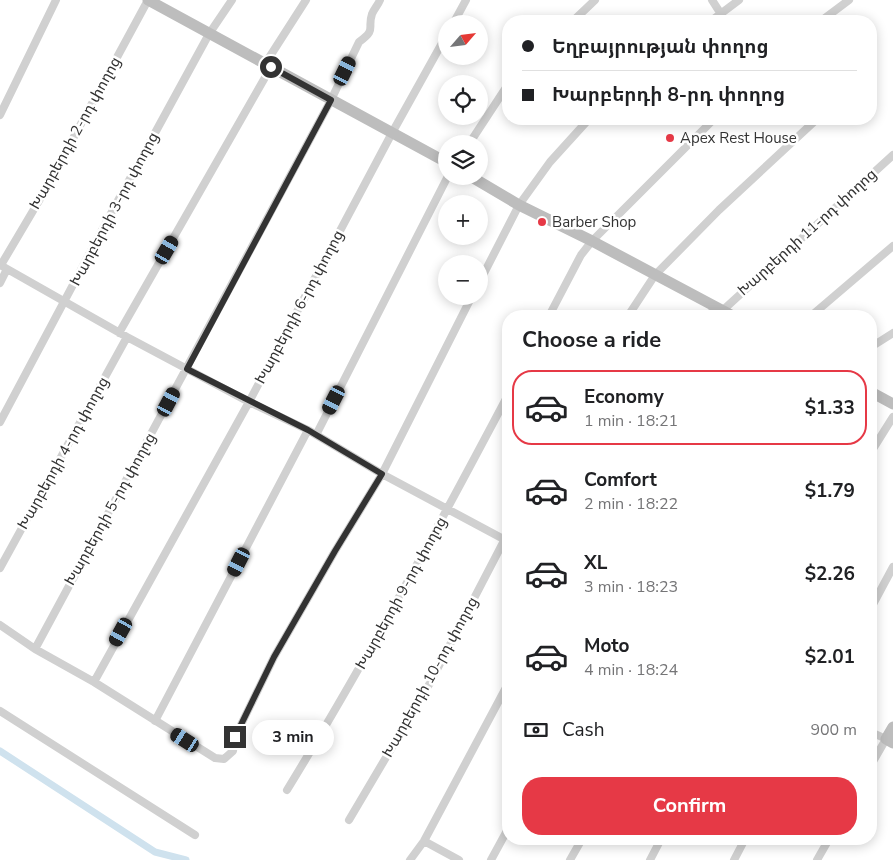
<!DOCTYPE html>
<html lang="en">
<head>
<meta charset="utf-8">
<style>
  :root { --surface:#fff; --page:#f6f6f6; --text:#202124; --muted:#757577; --line:#e0e0e0; --accent:#e63946 }
  body { margin:0; font-family:"Nunito Sans","Noto Sans Armenian",sans-serif; background:var(--page); color:var(--text); height:100vh; display:flex; flex-direction:column; font-size:19px; white-space:nowrap }
  * { box-sizing:border-box; margin:0 }
  p { font-size:16px; color:var(--muted) }
  .icon { flex:none; width:28px; height:28px; fill:none; stroke:currentColor; stroke-width:2; stroke-linecap:round; stroke-linejoin:round }
  .map { position:relative; flex:1; overflow:hidden }
  .panel { position:absolute; left:502px; top:310px; width:375px; height:535px; display:flex; flex-direction:column; background:var(--surface); border-radius:20px; box-shadow:0 2px 12px #0003 }
  .panel>* { flex:none }
  .hud { position:absolute; left:502px; top:15px; width:375px; height:110px; border-radius:20px; box-shadow:0 2px 12px #0003; display:grid; align-content:center; height:110px; padding:0 20px; background:var(--surface) }
  .needle { width:32px; rotate:62deg }
  .fabs { position:absolute; left:438px; top:15px; display:grid; gap:10px }
  .fabs a { display:grid; place-items:center; width:50px; height:50px; border-radius:50%; background:var(--surface); box-shadow:0 2px 12px #0003; font-size:25px }
  .end { position:absolute; width:22px; height:22px; margin:-11px; border:6px solid #333; background:#fff; box-shadow:0 0 0 2px #fff }
  .from { border-radius:50% }
  .bubble { position:absolute; height:35px; border-radius:18px; background:var(--surface); box-shadow:0 2px 12px #0003; font-size:16px; font-weight:700; line-height:35px; text-align:center }
  .car { position:absolute; width:15px; height:30px; margin:-15px -8px; border-radius:6px; box-shadow:0 0 4px 1px #0007; background:linear-gradient(#222 24%,#8ab4d8 0 40%,#222 0 76%,#8ab4d8 0 86%,#222 0) }
  .hud b { display:flex; align-items:center; gap:18px; height:48px; font-size:19px }
  .hud b+b { border-top:1px solid var(--line) }
  .hud i { width:12px; height:12px; background:var(--text) }
  ul { padding:0; list-style:none }
  li { display:flex; align-items:center; gap:15px; height:75px; margin:0 10px 8px; padding:0 10px; border:2px solid transparent; border-radius:20px }
  li div { flex:1 }
  li b { display:block; font-size:19px }
  li em { font-style:normal; font-weight:700 }
  li.selected { border-color:var(--accent) }
  li>.icon { width:45px; height:45px; stroke-width:1.5 }
  h2 { padding:0 20px; font-size:22px; line-height:60px }
  .pay { display:flex; align-items:center; gap:12px; height:55px; padding:0 20px; font-size:19px }
  .pay p { margin-inline-start:auto }
  .cta { display:flex; gap:10px; margin-top:auto; padding:10px 20px }
  .cta a { flex:1; height:58px; border-radius:20px; background:var(--accent); color:#fff; font-size:20px; font-weight:700; line-height:58px; text-align:center }
  .map>svg:first-child { display:block }
  .lines { fill:none; stroke-linecap:round; stroke-linejoin:round }
  .canal { stroke:#cfe2ee; stroke-width:7 }
  .street { stroke:#d0d0d0; stroke-width:8 }
  .secondary { stroke:#bdbdbd; stroke-width:11 }
  .route { stroke:#333; stroke-width:6 }
  .poi-dot { fill:#e63946; stroke:#fff; stroke-width:2 }
  .labels { text-anchor:middle; stroke-width:5; stroke-linejoin:round; paint-order:stroke }
  .street-label { font-size:15px; fill:#333; stroke:#fff }
  .poi-label { font-size:15px; fill:#333; stroke:#fff; text-anchor:start }
</style>
</head>
<body>
<div class="map">
<svg width="893" height="860" viewBox="0 0 893 860">
  <rect width="100%" height="100%" fill="#fff"/>
  <g class="lines">
    <path class="canal" d="M0,751L155,852L186,860"/>
    <path class="street" d="M712,0L721,14
      M573,21L595,0
      M711,21L739,0
      M821,21L849,0
      M453,24L466,0
      M265,64L306,0
      M0,115L56,0
      M469,144L509,83
      M0,265L127,337L249,402L308,430L382,474L509,542
      M1,265L43,194L148,0
      M0,283L7,269
      M479,283L519,205L550,162L589,119
      M722,311L893,155
      M549,316L581,255L592,241L714,119
      M628,316L655,275L719,210L817,119
      M709,316L715,307
      M811,316L893,246
      M119,333L271,67
      M871,347L893,333
      M0,422L108,219L209,34L232,0
      M316,435L448,176
      M871,452L893,417
      M0,568L127,337
      M871,608L893,567
      M0,625L35,649L94,682L215,758L224,759L233,751L235,737L274,657L335,551L382,474L472,296
      M35,649L331,100L359,42C377,29 367,29 372,14C374,9 378,5 380,0
      M94,682L249,402L392,133L446,36
      M0,711L195,835
      M155,721L308,430
      M871,732L886,739L871,765
      M287,790C366,661 438,527 509,393
      M349,820L430,683L509,531
      M424,841L459,860
      M410,860L424,841L509,682
      M491,860L509,827
      M570,860L582,839
      M650,860L661,839
      M734,860L745,839
      M817,860L829,839"/>
    <path class="secondary" d="M148,0L446,162
      M470,176L519,205L592,241L733,316
      M871,392L893,404
      M893,727L886,739L893,743"/>
  </g>
  <g class="lines">
    <path class="route" d="M235,737L274,657L335,551L382,474L308,430L187,369L331,100L271,67"/>
  </g>
  <g class="poi-dot">
    <circle cx="670" cy="138" r="5"/>
    <circle cx="542" cy="222" r="5"/>
  </g>
  <g class="labels">
    <g class="street-label">
      <text transform="translate(75 133) rotate(-61)" y="5">Խարբերդի 2-րդ փողոց</text>
      <text transform="translate(114 209) rotate(-62)" y="5">Խարբերդի 3-րդ փողոց</text>
      <text transform="translate(807 232) rotate(-42)" y="5">Խարբերդի 11-րդ փողոց</text>
      <text transform="translate(299 307) rotate(-62)" y="5">Խարբերդի 6-րդ փողոց</text>
      <text transform="translate(63 453) rotate(-61)" y="5">Խարբերդի 4-րդ փողոց</text>
      <text transform="translate(110 509) rotate(-61)" y="5">Խարբերդի 5-րդ փողոց</text>
      <text transform="translate(401 593) rotate(-61)" y="5">Խարբերդի 9-րդ փողոց</text>
      <text transform="translate(430 677) rotate(-61)" y="5">Խարբերդի 10-րդ փողոց</text>
    </g>
    <g class="poi-label">
      <text x="680" y="143">Apex Rest House</text>
      <text x="552" y="227">Barber Shop</text>
    </g>
  </g>
</svg>
<div class="fabs">
<a><svg class="needle" viewBox="-14 -14 28 28"><path d="M0-13l5 13h-10z" fill="#e53935"/><path d="M0 13l5-13h-10z" fill="#757577"/></svg></a>
<a><svg class="icon" aria-label="locate" viewBox="0 0 24 24"><circle cx="12" cy="12" r="6"/><path d="M12 2v4M12 18v4M2 12h4M18 12h4"/></svg></a>
<a><svg class="icon" aria-label="layers" viewBox="0 0 24 24"><path d="M12 4l9 5-9 5-9-5zM3 14l9 5 9-5"/></svg></a>
<a>+</a>
<a>−</a>
</div>
<i class="end from" style="left:271px;top:67px"></i>
<i class="end" style="left:235px;top:737px"></i>
<div class="bubble" style="left:252px;top:720px;width:82px">3 min</div>
<i class="car" style="left:345px;top:71px;rotate:26deg"></i>
<i class="car" style="left:167px;top:250px;rotate:30deg"></i>
<i class="car" style="left:334px;top:400px;rotate:207deg"></i>
<i class="car" style="left:169px;top:402px;rotate:28deg"></i>
<i class="car" style="left:239px;top:562px;rotate:207deg"></i>
<i class="car" style="left:121px;top:632px;rotate:209deg"></i>
<i class="car" style="left:185px;top:740px;rotate:302deg"></i>
<div class="hud">
<b><i class="from"></i>Եղբայրության փողոց</b>
<b><i></i>Խարբերդի 8-րդ փողոց</b>
</div>
<section class="panel">
<h2>Choose a ride</h2>
<ul>
<li class="selected"><svg class="icon" aria-label="car" viewBox="0 0 24 24"><path d="M5 17H2v-5l4-1 3-4h7l3 4 3 1v5h-3M9 17h6M6 11h13"/><circle cx="7" cy="17" r="2"/><circle cx="17" cy="17" r="2"/></svg><div><b>Economy</b><p>1 min · 18:21</p></div><em>$1.33</em></li>
<li><svg class="icon" aria-label="car" viewBox="0 0 24 24"><path d="M5 17H2v-5l4-1 3-4h7l3 4 3 1v5h-3M9 17h6M6 11h13"/><circle cx="7" cy="17" r="2"/><circle cx="17" cy="17" r="2"/></svg><div><b>Comfort</b><p>2 min · 18:22</p></div><em>$1.79</em></li>
<li><svg class="icon" aria-label="car" viewBox="0 0 24 24"><path d="M5 17H2v-5l4-1 3-4h7l3 4 3 1v5h-3M9 17h6M6 11h13"/><circle cx="7" cy="17" r="2"/><circle cx="17" cy="17" r="2"/></svg><div><b>XL</b><p>3 min · 18:23</p></div><em>$2.26</em></li>
<li><svg class="icon" aria-label="car" viewBox="0 0 24 24"><path d="M5 17H2v-5l4-1 3-4h7l3 4 3 1v5h-3M9 17h6M6 11h13"/><circle cx="7" cy="17" r="2"/><circle cx="17" cy="17" r="2"/></svg><div><b>Moto</b><p>4 min · 18:24</p></div><em>$2.01</em></li>
</ul>
<div class="pay"><svg class="icon" aria-label="cash" viewBox="0 0 24 24"><path d="M3 7h18v10H3z"/><circle cx="12" cy="12" r="2"/></svg>Cash<p>900 m</p></div>
<div class="cta"><a>Confirm</a></div>
</section>
</div>
</body>
</html>
